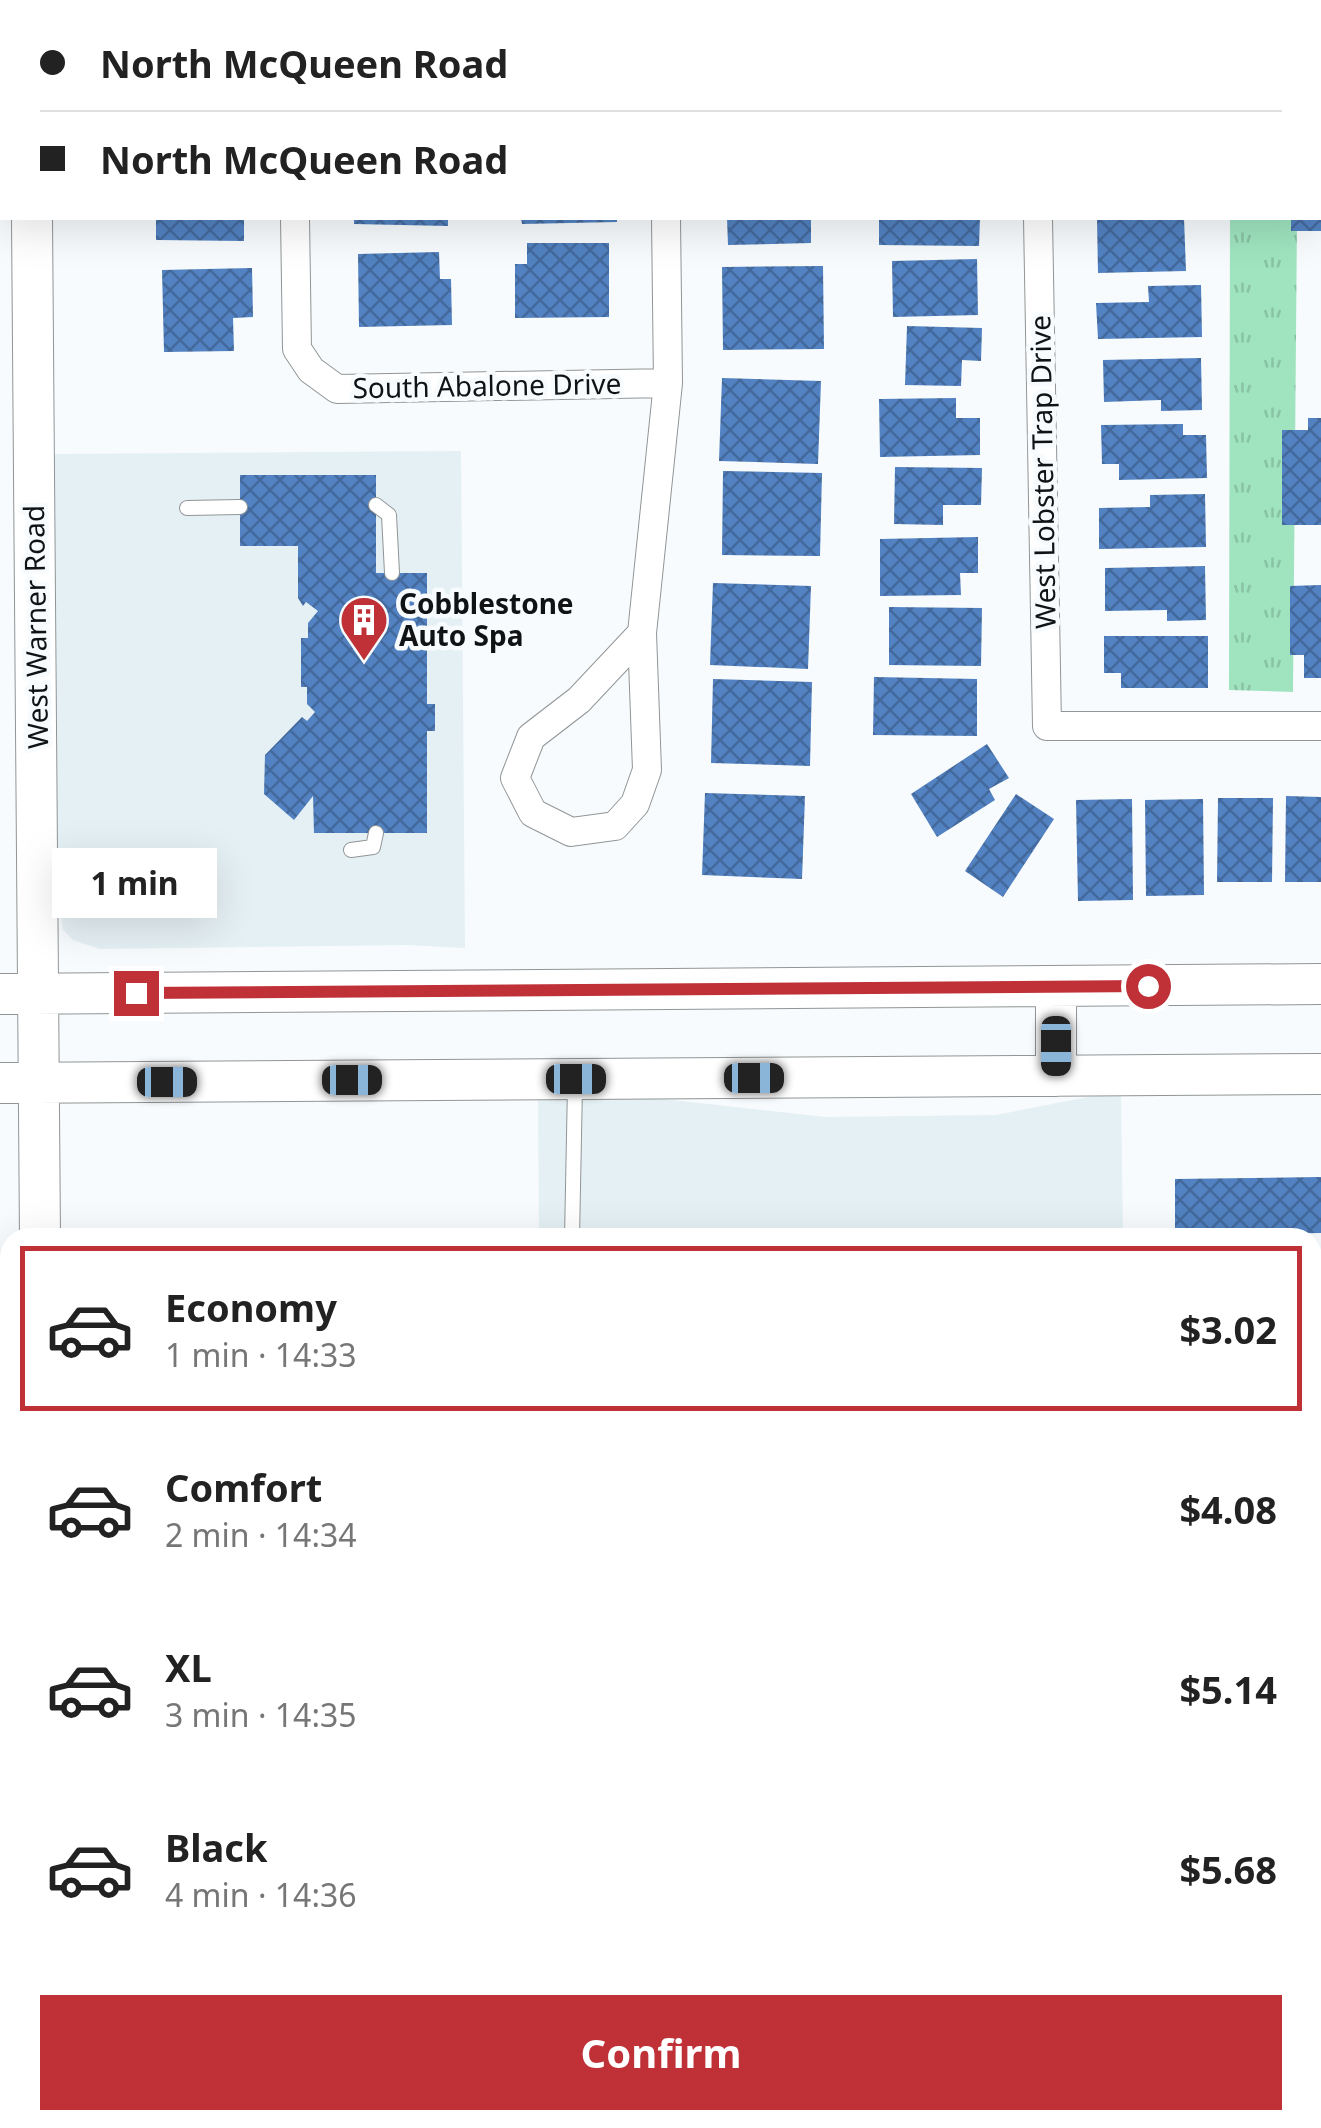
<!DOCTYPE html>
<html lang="en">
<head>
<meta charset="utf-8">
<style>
  :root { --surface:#fff; --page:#f2f2f2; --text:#222; --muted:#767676; --line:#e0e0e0; --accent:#bf3037 }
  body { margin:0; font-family:"Noto Sans",sans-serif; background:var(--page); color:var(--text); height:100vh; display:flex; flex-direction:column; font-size:38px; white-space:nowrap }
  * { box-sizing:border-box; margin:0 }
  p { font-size:32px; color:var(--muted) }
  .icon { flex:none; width:55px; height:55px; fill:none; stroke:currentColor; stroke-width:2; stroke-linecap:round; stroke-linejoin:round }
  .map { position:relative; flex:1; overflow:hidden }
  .sheet { position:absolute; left:0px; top:1228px; width:1322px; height:902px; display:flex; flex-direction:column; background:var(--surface); border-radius:30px 30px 0 0; box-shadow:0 10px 40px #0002 }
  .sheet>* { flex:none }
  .guide { position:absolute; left:0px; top:0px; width:1322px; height:220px; box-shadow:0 10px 40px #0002; display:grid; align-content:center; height:220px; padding:0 40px; background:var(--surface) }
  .end { position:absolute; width:45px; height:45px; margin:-22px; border:12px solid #bf3037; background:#fff; box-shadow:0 0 0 5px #fff }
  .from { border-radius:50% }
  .bubble { position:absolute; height:70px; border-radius:0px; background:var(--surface); box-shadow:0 10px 40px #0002; font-size:32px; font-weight:700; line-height:70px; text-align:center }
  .car { position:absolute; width:30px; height:60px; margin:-30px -15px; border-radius:12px; box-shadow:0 0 8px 2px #0007; background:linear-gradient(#222 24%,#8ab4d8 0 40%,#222 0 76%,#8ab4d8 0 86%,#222 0) }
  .guide b { display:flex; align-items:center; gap:35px; height:95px; font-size:38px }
  .guide b+b { border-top:2px solid var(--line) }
  .guide i { width:25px; height:25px; background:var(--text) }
  ul { padding:18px 0 0; list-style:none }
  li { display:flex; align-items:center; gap:30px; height:165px; margin:0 20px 15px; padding:0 20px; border:5px solid transparent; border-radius:0px }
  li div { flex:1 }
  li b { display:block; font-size:38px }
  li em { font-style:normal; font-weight:700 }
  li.selected { border-color:var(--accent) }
  li>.icon { width:90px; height:90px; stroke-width:1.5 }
  .action { display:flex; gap:20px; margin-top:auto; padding:20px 40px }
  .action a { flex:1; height:115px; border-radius:0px; background:var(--accent); color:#fff; font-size:40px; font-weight:700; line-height:115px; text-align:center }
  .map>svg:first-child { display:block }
  .built { fill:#e5f0f5 }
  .park { fill:url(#park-tufts) }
  .building { fill:url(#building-cross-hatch) }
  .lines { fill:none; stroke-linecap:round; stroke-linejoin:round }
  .lane-casing { stroke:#919596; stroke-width:16 }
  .street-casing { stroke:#919596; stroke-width:30 }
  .secondary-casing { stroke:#919596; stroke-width:42 }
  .lane { stroke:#fff; stroke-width:14 }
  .street { stroke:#fff; stroke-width:28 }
  .secondary { stroke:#fff; stroke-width:40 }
  .route { stroke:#bf3037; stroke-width:12 }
  .labels { text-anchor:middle; stroke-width:9; stroke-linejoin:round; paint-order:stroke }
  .street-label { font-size:28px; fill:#111213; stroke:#f7fbfd }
  .poi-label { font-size:28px; font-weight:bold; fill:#111213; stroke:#f7fbfd; text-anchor:start }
</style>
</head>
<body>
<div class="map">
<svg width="1321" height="2128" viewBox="0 0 1321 2128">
  <defs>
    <pattern id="park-tufts" width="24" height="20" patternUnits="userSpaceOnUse" patternTransform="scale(2.5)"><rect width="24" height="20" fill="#9fe4bf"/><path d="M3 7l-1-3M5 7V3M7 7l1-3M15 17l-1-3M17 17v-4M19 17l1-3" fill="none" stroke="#88c3a3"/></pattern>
    <pattern id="building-cross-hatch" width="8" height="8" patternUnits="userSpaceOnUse" patternTransform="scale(2.5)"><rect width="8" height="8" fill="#5282c1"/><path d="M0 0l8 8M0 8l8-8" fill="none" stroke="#43699c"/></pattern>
  </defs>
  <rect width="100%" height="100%" fill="#f7fbfd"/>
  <path class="built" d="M461,451L465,948L407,945L100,949L73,940L63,930L57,895L54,454Z
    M1098,1095H1121L1123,1237H539L538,1099H663L826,1117L996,1115Z
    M89,2120H593L622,2128H87Z
    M842,2120H1130V2128H871Z"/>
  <path class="park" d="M1230,218H1297L1293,692L1229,690Z"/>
  <path class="building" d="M156,218H244V241L156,240Z
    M354,218H448V226L354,224Z
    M521,218H617V222L522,224Z
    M727,218H811V243L728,245Z
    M879,218H980L979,246L879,245Z
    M1097,218H1184L1186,271L1098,273Z
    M1291,218H1321V231H1291Z
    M527,243H609V317L515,318V264H527Z
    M439,252L440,279H451L452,325L359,327L358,254Z
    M977,259L978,315L893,317L892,261Z
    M823,266L824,349L723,350L722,267Z
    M252,268L253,317L233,318L234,351L164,352L162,270Z
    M1201,285L1202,337L1098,339L1096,303L1149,302L1148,286Z
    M907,326L982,328L981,361L962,360L961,386L905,385Z
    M1201,358L1202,410L1161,411V400L1104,402L1103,360Z
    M722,378L821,381L818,464L719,461Z
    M956,398V418H980V455L880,457L879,399Z
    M1308,418H1321V525H1282V430H1308Z
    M1183,424V435H1206L1207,478L1119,480V464H1102L1101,425Z
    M895,467L982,468L981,505H943V525L894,524Z
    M723,471L822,473L820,556L722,555Z
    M240,475H376V573H427V704H435V731H427V833H314L313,796L294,820L264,794L265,755L302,717L307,721L315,712L307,704V687H301V638H308V623L318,611L306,602L303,606L298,598V546H240Z
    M1205,494L1206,547L1099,549V508L1150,507V495Z
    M978,537V573H960L961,595L880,596V539Z
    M1205,566L1206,620L1167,621V610L1105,611V568Z
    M713,583L811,586L808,669L710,665Z
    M1321,585V678H1304V655H1290V586Z
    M889,607L982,608L981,666L889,665Z
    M1104,636H1208V688H1121V673H1104Z
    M874,677L977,679V736L873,735Z
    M713,679L812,682L810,766L711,763Z
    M987,744L1009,778L989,789L995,800L937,837L911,794Z
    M705,793L805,796L802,879L702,875Z
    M1016,794L1054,819L1003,897L965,871Z
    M1286,796L1321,797V882H1285Z
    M1218,798H1273L1272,882H1217Z
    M1132,799L1133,900L1078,901L1076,800Z
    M1203,799L1204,895L1146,896L1145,800Z
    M1321,1177V1233L1175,1235V1179Z
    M1312,2036H1321V2092H1312Z"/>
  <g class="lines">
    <g class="lane-casing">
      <path id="lane" d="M376,505L389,515L392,573
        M187,508L240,507
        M351,850L373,847L376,833
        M572,1238L575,1085"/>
    </g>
    <g class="street-casing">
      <path id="street" d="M295,0V2
        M664,0V2
        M1034,0V2
        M295,218L297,349L311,370L337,389L668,383
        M1038,218L1047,726H1321
        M642,633L579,700L531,737L515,778L533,813L571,832L615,826L635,804L647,770L642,633L668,383L666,218
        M0,2066H10
        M713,2120L738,2128"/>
    </g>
    <g class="secondary-casing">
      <path id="secondary" d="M28,0V2
        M0,69H2
        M32,218L40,1238
        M1056,986V1076
        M0,994L1321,984
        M0,1083L1321,1074
        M45,2120L46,2128"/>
    </g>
    <use href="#lane" class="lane"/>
    <use href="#street" class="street"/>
    <use href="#secondary" class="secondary"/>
  </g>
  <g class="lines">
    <path class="route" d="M136,993L1148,986"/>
  </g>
  <defs>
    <g id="building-pin" transform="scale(2.5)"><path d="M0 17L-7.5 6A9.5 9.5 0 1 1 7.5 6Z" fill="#bf3037" stroke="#f7fbfd"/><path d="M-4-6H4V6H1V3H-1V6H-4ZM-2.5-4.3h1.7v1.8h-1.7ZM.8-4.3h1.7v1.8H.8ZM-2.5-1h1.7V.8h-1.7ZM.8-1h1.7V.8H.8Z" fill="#fff"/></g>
  </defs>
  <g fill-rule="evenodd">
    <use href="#building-pin" x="364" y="620"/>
  </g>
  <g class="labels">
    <g class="street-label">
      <text transform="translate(487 386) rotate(-1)" y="10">South Abalone Drive</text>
      <text transform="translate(1043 472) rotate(-91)" y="10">West Lobster Trap Drive</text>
      <text transform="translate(36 627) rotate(-91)" y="10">West Warner Road</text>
    </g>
    <g class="poi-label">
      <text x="399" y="614">Cobblestone<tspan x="399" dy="32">Auto Spa</tspan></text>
    </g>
  </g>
</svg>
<i class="end from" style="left:1148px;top:986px"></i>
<i class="end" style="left:136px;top:993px"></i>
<div class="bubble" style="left:52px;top:848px;width:165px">1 min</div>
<i class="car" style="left:1056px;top:1046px;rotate:180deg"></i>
<i class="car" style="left:754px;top:1078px;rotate:90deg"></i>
<i class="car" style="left:576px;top:1079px;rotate:90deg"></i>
<i class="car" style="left:352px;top:1080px;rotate:90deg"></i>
<i class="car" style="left:167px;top:1082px;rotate:90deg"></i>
<div class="guide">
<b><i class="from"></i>North McQueen Road</b>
<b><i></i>North McQueen Road</b>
</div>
<section class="sheet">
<ul>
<li class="selected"><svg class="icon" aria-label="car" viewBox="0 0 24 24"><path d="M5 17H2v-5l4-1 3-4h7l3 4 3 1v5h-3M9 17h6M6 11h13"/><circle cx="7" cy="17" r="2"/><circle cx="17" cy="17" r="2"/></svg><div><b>Economy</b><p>1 min · 14:33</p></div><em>$3.02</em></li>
<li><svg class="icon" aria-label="car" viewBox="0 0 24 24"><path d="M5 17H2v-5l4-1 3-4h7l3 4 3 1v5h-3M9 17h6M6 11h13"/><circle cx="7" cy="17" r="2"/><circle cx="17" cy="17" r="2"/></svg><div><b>Comfort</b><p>2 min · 14:34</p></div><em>$4.08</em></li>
<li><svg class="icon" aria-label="car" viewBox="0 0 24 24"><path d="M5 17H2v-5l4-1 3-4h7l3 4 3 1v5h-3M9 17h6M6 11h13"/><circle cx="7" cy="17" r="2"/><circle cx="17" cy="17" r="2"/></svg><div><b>XL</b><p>3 min · 14:35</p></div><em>$5.14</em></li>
<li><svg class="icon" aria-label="car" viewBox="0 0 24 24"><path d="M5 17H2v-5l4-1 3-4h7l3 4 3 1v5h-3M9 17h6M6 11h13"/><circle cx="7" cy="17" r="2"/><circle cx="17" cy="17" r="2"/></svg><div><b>Black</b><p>4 min · 14:36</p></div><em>$5.68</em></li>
</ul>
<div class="action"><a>Confirm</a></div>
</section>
</div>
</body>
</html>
